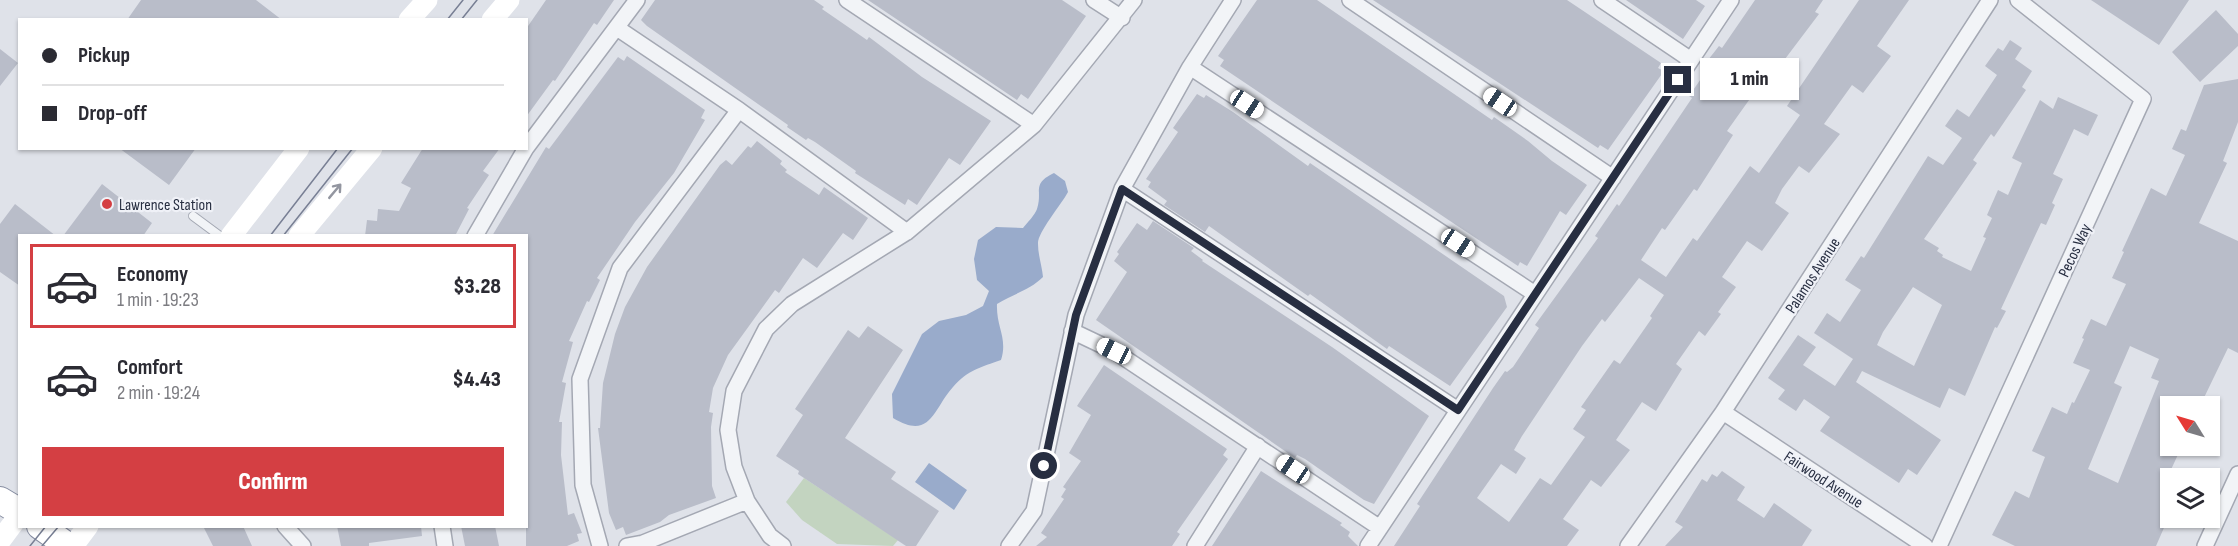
<!DOCTYPE html>
<html lang="en">
<head>
<meta charset="utf-8">
<style>
  :root { --surface:#fff; --page:#f7f7f7; --text:#2b2b33; --muted:#7c7c81; --line:#e1e1e2; --accent:#d43f43 }
  body { margin:0; font-family:"Sofia Sans Condensed",sans-serif; background:var(--page); color:var(--text); height:100vh; display:flex; flex-direction:column; font-size:22px; white-space:nowrap }
  * { box-sizing:border-box; margin:0 }
  p { font-size:20px; color:var(--muted) }
  .icon { flex:none; width:33px; height:33px; fill:none; stroke:currentColor; stroke-width:2; stroke-linecap:round; stroke-linejoin:round }
  .map { position:relative; flex:1; overflow:hidden }
  .sheet { position:absolute; left:18px; top:234px; width:510px; height:294px; display:flex; flex-direction:column; background:var(--surface); border-radius:0px; box-shadow:0 2px 4px #0004 }
  .sheet>* { flex:none }
  .hud { position:absolute; left:18px; top:18px; width:510px; height:132px; border-radius:0px; box-shadow:0 2px 4px #0004; display:grid; align-content:center; height:132px; padding:0 24px; background:var(--surface) }
  .needle { width:39px; rotate:307deg }
  .buttons { position:absolute; left:2160px; top:396px; display:grid; gap:12px }
  .buttons a { display:grid; place-items:center; width:60px; height:60px; border-radius:0px; background:var(--surface); box-shadow:0 2px 4px #0004; font-size:30px }
  .end { position:absolute; width:27px; height:27px; margin:-14px; border:8px solid #272e41; background:#fff; box-shadow:0 0 0 3px #fff }
  .from { border-radius:50% }
  .bubble { position:absolute; height:42px; border-radius:0px; background:var(--surface); box-shadow:0 2px 4px #0004; font-size:20px; font-weight:800; line-height:42px; text-align:center }
  .car { position:absolute; width:18px; height:36px; margin:-18px -9px; border-radius:8px; box-shadow:0 0 4px 2px #0007; background:linear-gradient(#fff 24%,#345 0 40%,#fff 0 76%,#345 0 86%,#fff 0) }
  .hud b { display:flex; align-items:center; gap:21px; height:57px; font-size:22px }
  .hud b+b { border-top:2px solid var(--line) }
  .hud i { width:15px; height:15px; background:var(--text) }
  ul { padding:10px 0 0; list-style:none }
  li { display:flex; align-items:center; gap:18px; height:84px; margin:0 12px 9px; padding:0 12px; border:3px solid transparent; border-radius:0px }
  li div { flex:1 }
  li b { display:block; font-size:22px }
  li em { font-style:normal; font-weight:800 }
  li.active { border-color:var(--accent) }
  li>.icon { width:54px; height:54px; stroke-width:1.5 }
  .cta { display:flex; gap:12px; margin-top:auto; padding:12px 24px }
  .cta a { flex:1; height:69px; border-radius:0px; background:var(--accent); color:#fff; font-size:24px; font-weight:800; line-height:69px; text-align:center }
  .map>svg:first-child { display:block }
  .green { fill:#c3d4c0 }
  .water { fill:#99abcb }
  .building { fill:#b9bdc9; fill-rule:evenodd }
  .lines { fill:none; stroke-linecap:round; stroke-linejoin:round }
  .service-casing { stroke:#a4a8b3; stroke-width:10 }
  .minor-casing { stroke:#a4a8b3; stroke-width:18 }
  .trunk-casing { stroke:#868da1; stroke-width:28 }
  .service { stroke:#f2f4f7; stroke-width:8 }
  .minor { stroke:#f2f4f7; stroke-width:15 }
  .secondary { stroke:#fff; stroke-width:21 }
  .trunk { stroke:#fff; stroke-width:26 }
  .tram { stroke:#787f94; stroke-width:1.5 }
  .oneway { stroke:#9396a0 }
  .route { stroke:#272e41; stroke-width:8 }
  .poi-dot { fill:#d43f43; stroke:#eff1f7; stroke-width:2 }
  .labels { text-anchor:middle; stroke-width:4.5; stroke-linejoin:round; paint-order:stroke }
  .poi-label { font-size:16px; fill:#272e41; stroke:#eff1f7; text-anchor:start }
  .street-label { font-size:16px; fill:#272e41; stroke:#eff1f7 }
</style>
</head>
<body>
<div class="map">
<svg width="2238" height="546" viewBox="0 0 2238 546">
  <rect width="100%" height="100%" fill="#dfe2e9"/>
  <path class="green" d="M804,478L898,540L893,546L837,544L802,520L786,502Z"/>
  <path class="water" d="M1054,173L1065,181L1068,192C1061,205 1037,233 1038,244C1038,255 1042,266 1043,277C1030,290 1013,294 997,304C996,327 1008,338 1001,360C981,367 968,370 953,387C933,409 931,441 893,418L892,394L922,334L939,321L966,315L983,306L989,291L977,280L974,259L978,240L996,227L1023,228C1027,223 1035,215 1037,209C1043,191 1031,184 1054,173Z
    M929,463L967,490L954,510L915,482Z"/>
  <path class="building" d="M141,0H256L282,20H127Z
    M546,0H614L597,25L594,23L555,81L553,80L526,117V29Z
    M655,0H814L824,7L822,9L867,40L869,37L922,77L991,121L960,165L949,158L917,205L908,199L905,205L855,173L856,171L815,142L808,138L806,140L787,127L788,125L647,26L641,20Z
    M868,0H1062L1086,16L1028,99L1021,94L1017,100Z
    M1257,0H1317L1492,120L1494,117L1528,141L1552,161L1587,185L1566,215L1560,211L1527,266L1520,262L1518,266L1456,225L1220,66L1224,60L1218,56Z
    M1373,0H1567L1661,63L1658,68L1664,71L1608,150L1600,145L1598,148Z
    M1626,0H1696L1705,6L1683,39Z
    M1755,0H1823L1815,12L1819,14L1773,75L1769,72L1727,131L1733,135L1697,191L1694,189L1665,230L1662,228L1641,260L1666,277L1693,238L1697,241L1750,166L1759,173L1800,115L1787,106L1859,0H1909L1877,46L1891,56L1863,93L1852,85L1824,124L1840,134L1809,173L1799,166L1782,189L1775,203L1789,213L1762,251L1747,241L1722,277L1736,287L1718,312L1721,314L1705,336L1699,331L1676,364L1682,369L1656,411L1642,402L1616,440L1630,450L1601,487L1591,480L1563,519L1579,530L1567,546H1394L1420,506L1417,504L1493,388L1505,371L1507,372L1513,367L1539,328L1535,325L1598,238L1595,236L1617,204L1619,206L1692,98L1689,96L1712,63L1708,60L1719,46L1722,48ZM1639,278L1664,295L1650,316L1652,318L1620,364L1614,360L1581,407L1586,410L1573,429L1585,437L1551,485L1540,478L1509,522L1477,498L1501,464L1516,474L1526,458L1514,450L1522,436L1582,346L1602,319L1605,322Z
    M2091,0H2189L2159,45Z
    M2216,10L2238,34V46L2200,82L2172,52Z
    M2010,40L2022,48L2015,59L2032,71L2022,87L2026,90L1994,137L1991,134L1973,160L1977,163L1924,239L1939,248L1937,251L1943,255L1942,257L1971,271L1986,238L1983,237L1992,218L1987,215L1998,190L2008,195L2022,163L2012,158L2040,100L2053,109L2058,97L2098,115L2088,136L2074,129L2053,174L2063,179L2052,203L2055,205L2046,225L2041,223L2001,309L2006,311L1997,328L1995,327L1965,396L1949,388L1940,408L1862,371L1856,382L1941,440L1917,475L1908,469L1899,483L1820,431L1830,417L1804,399L1796,411L1778,399L1785,390L1768,378L1798,335L1816,347L1803,365L1835,386L1853,359L1814,333L1827,313L1840,322L1861,290L1845,280L1861,256L1864,258L1928,156L1943,165L1962,138L1945,126L1957,109L1969,117L1997,75L1985,66L1998,48L2003,51ZM1913,287L1942,305L1914,366L1877,345L1883,332Z
    M0,49L18,63L0,86Z
    M627,56L705,110L701,118L705,120L674,173L635,222L597,278L600,280L589,302L587,301L569,341L573,342L562,382L566,383L559,422H562L561,455L568,515L574,513L582,533L577,534L579,541L567,546H526V236H492L546,147L549,149L618,57L624,61Z
    M2238,79V122L2223,161L2227,163L2199,223L2238,241V353L2228,348L2200,406H2170V446H2182L2168,476L2170,478V514L2156,546H2015L1992,535L2015,491L2029,498L2045,457L2032,451L2052,407L2067,414L2072,402L2074,403L2090,370L2073,363L2084,339L2082,338L2091,319L2106,326L2126,284L2112,278L2124,252L2122,251L2151,188L2166,196L2185,155L2172,149L2181,129L2186,131L2204,85ZM2130,346L2159,359L2151,378L2159,381L2118,483L2088,469L2122,387L2114,383Z
    M1197,94L1204,98L1206,95L1233,112L1308,166L1310,163L1504,296L1507,307L1450,386L1389,346L1387,349L1310,294L1308,296L1209,226L1205,232L1164,205L1167,201L1148,187L1151,182L1146,179L1178,132L1173,128Z
    M757,141L782,161L780,164L787,170L785,172L819,195L824,187L868,218L853,240L843,233L817,268L803,258L779,293L775,290L728,355L713,388L709,412L713,413L711,427L712,486L716,498L669,515L660,522L626,535L623,527L616,530L609,513L598,428H600L603,383L615,334L625,307L647,267L720,165L726,160L732,165L748,146L751,148Z
    M119,148H196L169,185Z
    M423,148H500L483,171L489,175L467,208L469,209L455,236H365L367,220L377,221L378,209L399,211L411,188L401,183Z
    M102,184L152,223L143,236H63Z
    M15,204L56,236H20V286L0,272V224Z
    M1153,221L1194,248L1191,251L1203,260L1202,261L1332,347L1429,416L1374,504L1364,500L1305,459L1297,455L1295,458L1096,320L1127,272L1114,261L1119,254L1117,252L1137,223L1147,230Z
    M868,326L903,350L845,438L896,472L891,479L939,511L916,546H906L798,474L799,471L776,456L803,415L795,409L848,330L859,338Z
    M1104,365L1227,449L1223,455L1228,459L1177,532L1180,534L1172,546H1036L1047,537L1041,533L1064,499L1061,497L1066,489L1063,487L1081,461L1069,453L1091,415L1077,406Z
    M1261,471L1342,523L1340,525L1350,532L1348,536L1358,546H1212Z
    M1722,471L1745,487L1737,500L1764,518L1774,503L1812,530L1802,546H1665L1683,527L1675,522L1702,479L1707,482L1712,474L1717,477Z
    M203,526H243L252,546H213Z
    M337,526H421L422,536L369,543V546H341Z
    M461,526H495L499,546H465Z"/>
  <g class="lines">
    <g class="service-casing">
      <path id="service" d="M193,216L220,236"/>
    </g>
    <g class="minor-casing">
      <path id="minor" d="M847,0L1034,125
        M1094,0L1122,18
        M1350,0L1613,178
        M1602,0L1691,60
        M617,28L739,110L907,232
        M1190,67L1535,294
        M526,148L637,0
        M1122,189L1458,410
        M475,236L526,148
        M1072,331L1114,351L1380,528
        M1723,412L1925,546
        M285,526L303,546
        M442,526L445,546
        M600,546L583,485L580,379L620,268L739,110
        M627,546L643,543L747,501
        M783,546L770,536L747,501L734,467L728,430L734,391L766,329L792,304L907,232L1034,125L1134,0
        M1009,546L1034,511L1076,315L1122,189L1190,67L1233,0
        M1195,546L1258,446
        M1368,546L1731,0
        M1628,546L1723,412L1990,0
        M1939,546L2143,99L2018,0
        M2205,546L2238,474"/>
    </g>
    <g class="trunk-casing">
      <path id="trunk" d="M0,500L20,512
        M40,526L68,546"/>
    </g>
    <use href="#service" class="service"/>
    <use href="#minor" class="minor"/>
    <path class="secondary" d="M409,20L427,0
      M492,20L509,0
      M231,236L299,148
      M299,236L372,148
      M0,541L20,514
      M73,546L88,526"/>
    <use href="#trunk" class="trunk"/>
    <path class="tram" d="M447,20L463,0
      M461,20L477,0
      M270,236L338,148
      M283,236L353,148
      M30,546L46,526
      M42,546L59,526"/>
  </g>
  <defs><path id="oneway-shaft" d="M-6 0H5M1.5-3L5.5 0L1.5 3" fill="none" stroke-width="1.6" stroke-linecap="round" stroke-linejoin="round" transform="scale(1.5)"/></defs>
  <use class="oneway" href="#oneway-shaft" transform="translate(335 191) rotate(-50)"/>
  <g class="lines">
    <path class="route" d="M1044,466L1076,315L1122,189L1458,410L1678,80"/>
  </g>
  <circle class="poi-dot" cx="107" cy="204" r="6"/>
  <g class="labels">
    <g class="poi-label">
      <text x="119" y="210">Lawrence Station</text>
    </g>
    <g class="street-label">
      <text transform="translate(2074 250) rotate(-65)" y="6">Pecos Way</text>
      <text transform="translate(1812 275) rotate(-57)" y="6">Palamos Avenue</text>
      <text transform="translate(1824 479) rotate(33)" y="6">Fairwood Avenue</text>
    </g>
  </g>
</svg>
<div class="buttons">
<a><svg class="needle" viewBox="-14 -14 28 28"><path d="M0-13l5 13h-10z" fill="#e53935"/><path d="M0 13l5-13h-10z" fill="#7c7c81"/></svg></a>
<a><svg class="icon" aria-label="layers" viewBox="0 0 24 24"><path d="M12 4l9 5-9 5-9-5zM3 14l9 5 9-5"/></svg></a>
</div>
<i class="end from" style="left:1044px;top:466px"></i>
<i class="end" style="left:1678px;top:80px"></i>
<div class="bubble" style="left:1700px;top:58px;width:99px">1 min</div>
<i class="car" style="left:1500px;top:102px;rotate:304deg"></i>
<i class="car" style="left:1247px;top:104px;rotate:123deg"></i>
<i class="car" style="left:1458px;top:243px;rotate:123deg"></i>
<i class="car" style="left:1114px;top:351px;rotate:296deg"></i>
<i class="car" style="left:1293px;top:469px;rotate:304deg"></i>
<div class="hud">
<b><i class="from"></i>Pickup</b>
<b><i></i>Drop-off</b>
</div>
<section class="sheet">
<ul>
<li class="active"><svg class="icon" aria-label="car" viewBox="0 0 24 24"><path d="M5 17H2v-5l4-1 3-4h7l3 4 3 1v5h-3M9 17h6M6 11h13"/><circle cx="7" cy="17" r="2"/><circle cx="17" cy="17" r="2"/></svg><div><b>Economy</b><p>1 min · 19:23</p></div><em>$3.28</em></li>
<li><svg class="icon" aria-label="car" viewBox="0 0 24 24"><path d="M5 17H2v-5l4-1 3-4h7l3 4 3 1v5h-3M9 17h6M6 11h13"/><circle cx="7" cy="17" r="2"/><circle cx="17" cy="17" r="2"/></svg><div><b>Comfort</b><p>2 min · 19:24</p></div><em>$4.43</em></li>
</ul>
<div class="cta"><a>Confirm</a></div>
</section>
</div>
</body>
</html>
